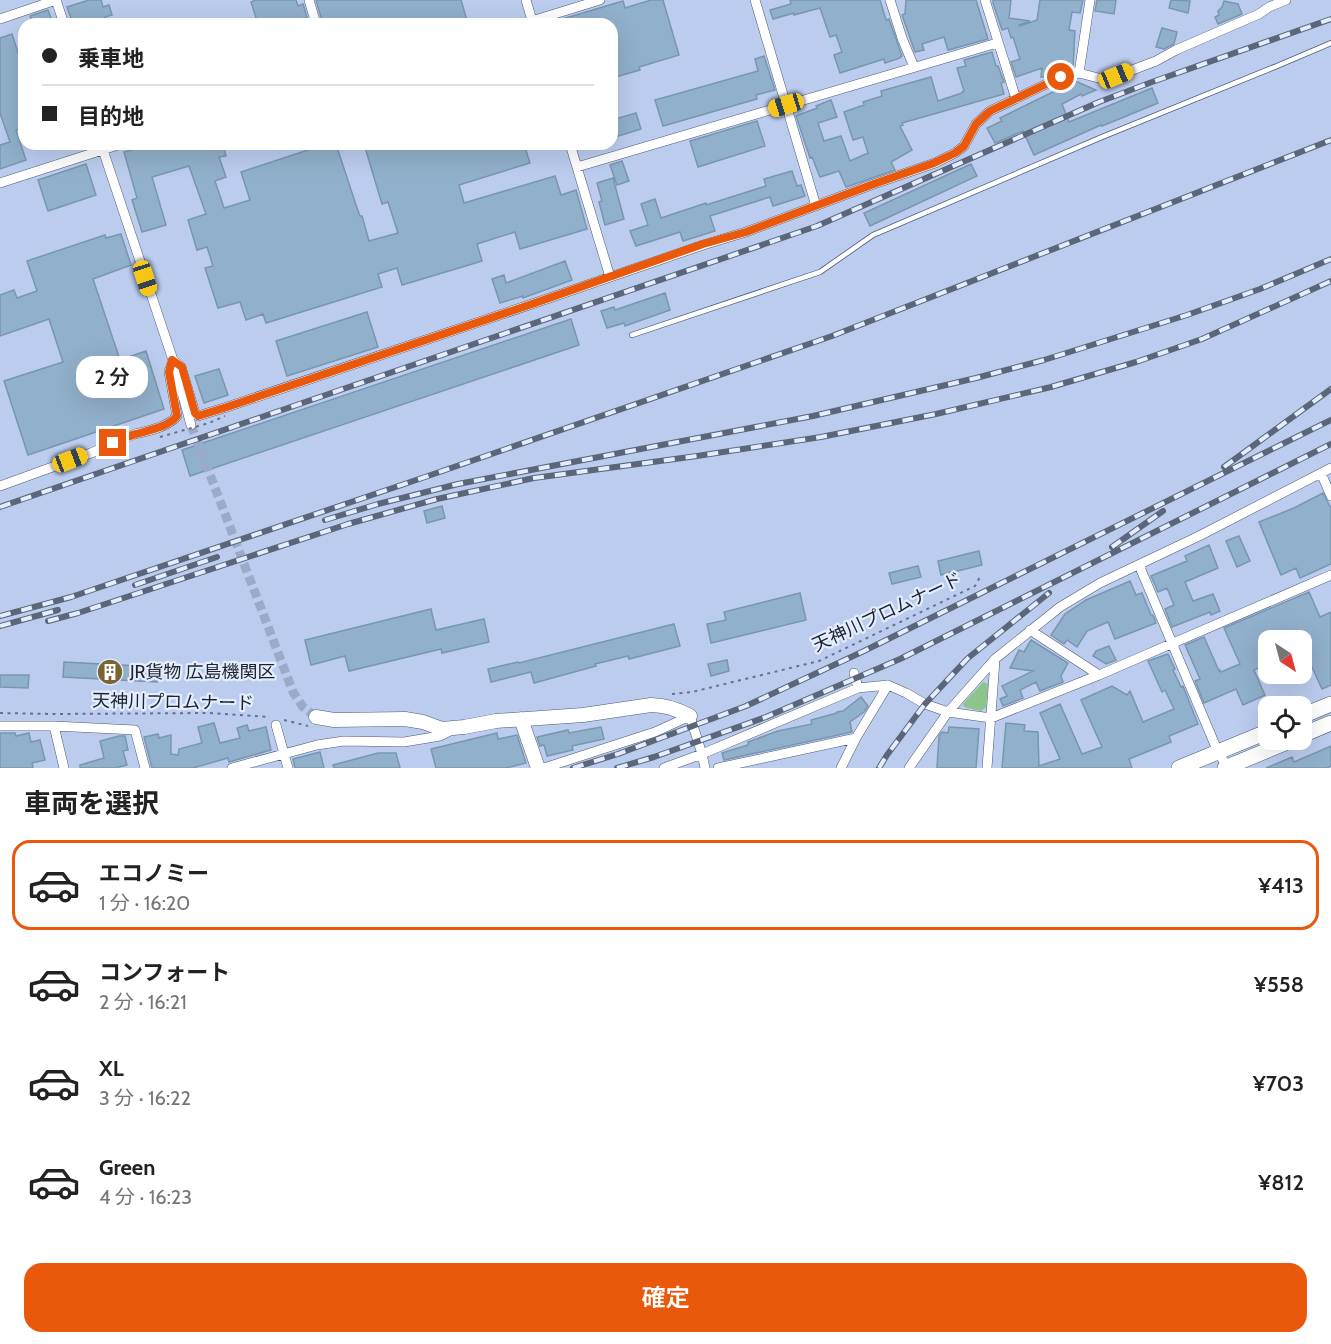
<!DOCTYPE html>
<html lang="ja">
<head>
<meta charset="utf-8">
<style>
  :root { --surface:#fff; --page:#f2f2f2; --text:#222; --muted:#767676; --line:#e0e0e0; --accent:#ea580c }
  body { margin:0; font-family:Cabin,"Noto Sans JP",sans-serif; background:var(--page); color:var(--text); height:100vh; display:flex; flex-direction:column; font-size:22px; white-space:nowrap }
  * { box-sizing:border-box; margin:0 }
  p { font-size:20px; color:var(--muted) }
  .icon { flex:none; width:33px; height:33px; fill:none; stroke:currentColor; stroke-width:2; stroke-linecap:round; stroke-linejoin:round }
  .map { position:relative; height:768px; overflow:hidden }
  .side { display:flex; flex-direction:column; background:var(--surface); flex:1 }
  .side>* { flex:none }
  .hud { position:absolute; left:18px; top:18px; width:600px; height:132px; border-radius:18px; box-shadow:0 6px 24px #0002; display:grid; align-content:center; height:132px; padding:0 24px; background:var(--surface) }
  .needle { width:39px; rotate:144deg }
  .fabs { position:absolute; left:1258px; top:630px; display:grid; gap:12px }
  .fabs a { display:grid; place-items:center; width:54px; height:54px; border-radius:12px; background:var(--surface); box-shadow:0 6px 24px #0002; font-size:30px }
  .end { position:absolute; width:27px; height:27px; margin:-14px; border:8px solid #ea580c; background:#fff; box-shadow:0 0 0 3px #fff }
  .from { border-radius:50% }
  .bubble { position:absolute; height:42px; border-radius:18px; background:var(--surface); box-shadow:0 6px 24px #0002; font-size:20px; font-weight:600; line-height:42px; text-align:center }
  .car { position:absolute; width:18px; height:36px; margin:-18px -9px; border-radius:8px; box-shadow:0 0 4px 2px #0007; background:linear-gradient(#f5c518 24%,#345 0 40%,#f5c518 0 76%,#345 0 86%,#f5c518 0) }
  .hud b { display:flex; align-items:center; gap:21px; height:57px; font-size:22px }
  .hud b+b { border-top:2px solid var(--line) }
  .hud i { width:15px; height:15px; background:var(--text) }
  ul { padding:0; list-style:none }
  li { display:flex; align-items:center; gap:18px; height:90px; margin:0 12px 9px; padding:0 12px; border:3px solid transparent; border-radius:18px }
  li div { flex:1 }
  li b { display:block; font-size:22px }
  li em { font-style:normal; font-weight:600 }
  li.selected { border-color:var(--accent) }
  li>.icon { width:54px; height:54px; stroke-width:1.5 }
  h2 { padding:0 24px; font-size:27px; line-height:72px }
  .button { display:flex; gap:12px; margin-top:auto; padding:12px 24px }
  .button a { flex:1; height:69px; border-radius:18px; background:var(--accent); color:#fff; font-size:24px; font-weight:600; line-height:69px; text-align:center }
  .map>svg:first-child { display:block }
  .green { fill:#8cc48b }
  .building { fill:#91b0cb; stroke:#7896b0; stroke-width:1.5 }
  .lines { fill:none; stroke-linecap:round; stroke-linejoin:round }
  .street-tunnel { stroke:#9baac8; stroke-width:9; stroke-dasharray:9 4.5; stroke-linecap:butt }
  .lane-casing { stroke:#4b5a77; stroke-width:6 }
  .street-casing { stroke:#4b5a77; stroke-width:10 }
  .secondary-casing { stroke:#4b5a77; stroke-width:15 }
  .primary-casing { stroke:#4b5a77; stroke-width:16 }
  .path { stroke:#677289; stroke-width:2; stroke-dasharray:3 4.5; stroke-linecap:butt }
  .lane { stroke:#fff; stroke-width:4.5 }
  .street { stroke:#fff; stroke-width:9 }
  .secondary { stroke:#fff; stroke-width:14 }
  .primary { stroke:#fff; stroke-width:15 }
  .rail-casing { stroke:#5b667b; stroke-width:6 }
  .rail { stroke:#e4edfe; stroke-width:4; stroke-dasharray:11; stroke-linecap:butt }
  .path-bridge { stroke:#677289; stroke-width:2; stroke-dasharray:3 4.5; stroke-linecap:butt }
  .route { stroke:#ea580c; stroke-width:8 }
  .labels { text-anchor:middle; stroke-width:4.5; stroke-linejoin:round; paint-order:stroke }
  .street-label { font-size:18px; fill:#1c222e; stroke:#e4edfe }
  .poi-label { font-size:18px; fill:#1c222e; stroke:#e4edfe; text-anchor:start }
</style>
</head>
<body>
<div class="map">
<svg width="1331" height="768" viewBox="0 0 1331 768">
  <rect width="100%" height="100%" fill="#bce"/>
  <path class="green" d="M983,682L988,684L986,707L981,711L964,707L963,704Z"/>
  <path class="building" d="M89,0H101L103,7L109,5L112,15L105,17L108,24H73L67,7Z
    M256,0H296L298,6L303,4L309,24H258L251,2Z
    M316,0H461L468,24H323Z
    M651,0H663L679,55L639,67L640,70L612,78V24H561L559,20L623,1L625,8Z
    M790,0H880L886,20L889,19L902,56L900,57V58L885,63L884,59L840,73L834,55L842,52L836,35L830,37L820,8L794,15V13L773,19L770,10L791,4Z
    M906,0H976L988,39L948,50L944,37L922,44L924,50L915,52L902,15L905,14Z
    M993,0H1011L1009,18L1030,21L1019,25L1020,26L1037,20L1040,0H1083L1080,13L1072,12L1069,30L1075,31L1073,68L1058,71L1045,77H1041L1042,68L1016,77L1011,62L1020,59L1013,37L1011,38L1008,28L1002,30L993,3Z
    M1097,0H1116L1114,14L1095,11Z
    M1171,0L1190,1L1188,13L1169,8Z
    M1224,1L1238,4L1242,14L1218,24L1215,17L1219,15L1218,11L1222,7Z
    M48,10L53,24H33L30,16Z
    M1162,28L1177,32L1174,44L1164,49L1156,47Z
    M12,34L20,59L24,57V127L16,130L26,160L0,169V145L10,142L0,113V38Z
    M992,52L996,66H998L1004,82L1001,83L1004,94L902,123L903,125L900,126L912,150L891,162L895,170L846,187L839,171L820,177L812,157L810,158L796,116L817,108L816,106L831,100L837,117L818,123L824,141L841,136L850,161L868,153L863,137L853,140L844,112L864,105L863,102L882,96L881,91L931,77L938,101L962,93V92L964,91L957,68L966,66L964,60Z
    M764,56L775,90L756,95L757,99L663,126L655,100L758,71L755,59Z
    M1075,81L1096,90L1082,96L1081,94L1062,104L1069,122L1152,88L1158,103L1102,126L1101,125L1034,155L1023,131L995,143L987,128L1002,121L1000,118Z
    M636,113L641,129L612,138V120Z
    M757,121L765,146L698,167L690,141Z
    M153,144H223L226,156L219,157L226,177L215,181L224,208L250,200L241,172L326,144H336L356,205L360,216H362L369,241L398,233L388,202L382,204L364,144H524L530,163L459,185L464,203L555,176L561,195L576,190L587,229L520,249L515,232L477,244L482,261L469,265L402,285L397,268L378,274L382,287L266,323L263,314L246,320L240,302L218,308L205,268L213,266L207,247L197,250L188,220L206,214L189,166L152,177L166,225L142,232L132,200L137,198L124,152Z
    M622,161L629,181L617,185L610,165Z
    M86,164L96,195L48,211L38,180Z
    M971,164L977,176L870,226L864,213Z
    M792,171L797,186L801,185L805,196L773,206L770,197L710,216L715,231L683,241L680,232L636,246L630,231L648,225L641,204L655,199L661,218L706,203V205L766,186L764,179Z
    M613,178L624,219L605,225L599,202L602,201L597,183Z
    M121,234L131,265L93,279L120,360L146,351L164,409L28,455L4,381L63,362L49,319L0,336V295L14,290L17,298L37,291L27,261L105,235L106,238Z
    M565,261L572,280L523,298V296L500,303L492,279L504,275L506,283Z
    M665,293L670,310L625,326L624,323L607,328L601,311L614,307L615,310Z
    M367,312L378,347L287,376L276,341Z
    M571,319L579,345L190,476L182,450Z
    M219,369L228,395L204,403L195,376Z
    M1323,493L1331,508V564L1300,578L1296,568L1281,575L1259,522L1294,508Z
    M442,506L445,518L427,523L424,511Z
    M1239,536L1250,561L1237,567L1226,541Z
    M1209,545L1218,568L1185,582L1193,601L1213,594L1220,611L1211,615L1210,612L1172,627L1165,609L1174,605L1167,588L1158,592L1151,576L1187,561L1185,556Z
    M979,551L982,565L941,575L938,561Z
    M918,566L921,577L892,584L889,573Z
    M1130,581L1136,595L1142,593L1151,615H1153L1156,623L1115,639L1108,622L1087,631L1077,647L1067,640L1064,644L1051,635L1065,614L1086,600Z
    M1309,592L1320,617L1331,612V685L1322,689L1311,665L1302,669V640H1269V663L1254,670L1265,695L1243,705L1236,689L1204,703L1195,681L1200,679L1185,645L1204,637L1219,671L1220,670L1221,672L1240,664L1224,628Z
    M800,593L806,620L711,643L707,624L726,620L724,612Z
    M431,609L436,630L484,619L489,642L442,653L441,649L349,671L345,656L311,665L305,640Z
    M674,624L680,646L629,659L628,656L595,664L596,666L534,683L531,672L491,682L488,669L518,662L519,663Z
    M1031,640L1068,663L1061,676L1063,682L1040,691L1036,682L1020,690L1023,698L1003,706L1000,699L1007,696L1002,686L1033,671L1010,668L1019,650L1024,652Z
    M1109,646L1116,660L1106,664L1093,656L1096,651Z
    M1168,654L1175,669L1173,670L1181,687L1183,686L1198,724L1169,736L1171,742L1129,759L1132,768H1002L1006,723L1025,725L1024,731L1038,732L1039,766L1060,759L1040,713L1060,704L1082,754L1102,747L1081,700L1112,686L1127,695L1130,691L1143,722L1174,709L1165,690L1162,692L1148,661Z
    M727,660L729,671L711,676L708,664Z
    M64,662L158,667L157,682L63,677Z
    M0,675H29L28,688L0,687Z
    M861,697L868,706L864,712L850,722L852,732L724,760L722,753L748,745V742L778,731L812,724L811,720L837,713V712L843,711Z
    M214,723L220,743L240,738L237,728L247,725L249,731L266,727L271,750L229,762L228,758L193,768H152L144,737L158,734L159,738L171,735V754L178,755L179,749L202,743L198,727Z
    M601,727L604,739L572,746L573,750L547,756L544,745L540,746L537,737L568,730L569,733Z
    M949,727L979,729L976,768H937L939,736L942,732L948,733Z
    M0,733H15L16,736L29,733L31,742L40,740L45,760L32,763L33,768H0Z
    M497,733L498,739L517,735L526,763L506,768H436L431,749Z
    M119,736H125L128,750L123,751L127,765L115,768H80V765L104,758L100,741Z
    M1331,746V766L1327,768H1266L1292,757L1294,762Z
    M320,752L324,768H295L293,759Z
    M378,753H396L400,768H334L333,765Z"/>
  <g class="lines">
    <path class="street-tunnel" d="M191,425L293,692L303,707L316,717"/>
    <g class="lane-casing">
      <path id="lane" d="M632,335L820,272L873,235L1102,137L1277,66L1331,43"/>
    </g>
    <g class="street-casing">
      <path id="street" d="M56,0L64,24
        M309,0L316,24
        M526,0L533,24
        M755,0L816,206
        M890,0L902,38L914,67
        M985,0L1016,99
        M0,19L56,0
        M522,24L600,0
        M1079,73L1090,0
        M101,144L173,360L191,425
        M570,144L610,277
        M577,167L997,43
        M0,183L121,144
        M1321,473L1331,496
        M0,486L91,453L135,434C148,431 168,427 177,416L169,372L173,360L181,367L195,413L198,416L227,407L535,303L703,245L746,232L871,185L935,163L955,153L964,146L976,124L990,111L1061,77L1079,73L1106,80L1156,61L1176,50L1259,14L1269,7L1286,0
        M1139,565L1218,752L1228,768
        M1030,630L1099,675
        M854,673L858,688
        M276,725L288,768
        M0,726H54L135,730L145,768
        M54,726L64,768
        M232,768L317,745L344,741L404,742L440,736L450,731
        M544,768L655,732L690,716L702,754L705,768
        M664,768L702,754L858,688L888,685L906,693L925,704L948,712L991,718L1099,675L1331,575
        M718,768L856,738
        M841,768L856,738L888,685
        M909,768L948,712L995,659L1060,607L1100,583L1199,536L1331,468
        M987,768L995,660"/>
    </g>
    <g class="secondary-casing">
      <path id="secondary" d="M316,717L334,720L405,719L423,722L442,729L464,727L496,721L583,715L651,705C666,705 677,709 690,716
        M521,719L538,768"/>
    </g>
    <g class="primary-casing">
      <path id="primary" d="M1302,716L1331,704
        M1302,735L1331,723
        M1179,768L1269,731
        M1225,768L1292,740"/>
    </g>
    <path class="path" d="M672,694L692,692L819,661L975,586L981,575
      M0,713L52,714L210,713L270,717
      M284,720L308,726"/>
    <use href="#lane" class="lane"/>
    <use href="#street" class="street"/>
    <use href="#secondary" class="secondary"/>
    <use href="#primary" class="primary"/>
    <g class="rail-casing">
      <path id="rail" d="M1224,467L1331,389
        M0,507L817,226L1099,102L1152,82L1331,19
        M325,520L378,504L458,484L813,416L976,378L1044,360L1187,315L1260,289L1331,259
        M1112,547L1163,511
        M135,585L217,557
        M0,616L71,597L425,477L832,336L1331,140
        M48,621L78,613L348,524L437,499L534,478L697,456L821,437L936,414L1051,387L1136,362L1202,339L1331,281
        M0,626L58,610
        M573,768L618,754L746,706L864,651L1331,420
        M617,768L654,757L766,717L900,659L1331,444
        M879,768L887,755L925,704L968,658L1049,593"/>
    </g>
    <use href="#rail" class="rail"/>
    <path class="path-bridge" d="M160,437L209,423L225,416"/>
  </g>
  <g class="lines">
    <path class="route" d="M113,443C121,440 128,436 136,434C150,430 168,427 177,416L169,372L172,360L182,367L195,413L198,416L227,407L535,303L703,244L746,232L871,185L934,163L955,153L964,146L976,124L990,111L1061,77"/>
  </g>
  <defs>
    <g id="building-disc" transform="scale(1.35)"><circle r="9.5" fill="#7b6434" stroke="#e4edfe"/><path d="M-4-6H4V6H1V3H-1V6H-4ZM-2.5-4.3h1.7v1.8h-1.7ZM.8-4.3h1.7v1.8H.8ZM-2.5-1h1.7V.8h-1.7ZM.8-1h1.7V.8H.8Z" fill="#fff"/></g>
  </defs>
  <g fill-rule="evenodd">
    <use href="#building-disc" x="110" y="672"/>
  </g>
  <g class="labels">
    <g class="street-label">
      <text transform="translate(887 612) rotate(-25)" y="6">天神川プロムナード</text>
      <text transform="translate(173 702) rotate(1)" y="6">天神川プロムナード</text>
    </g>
    <g class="poi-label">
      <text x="130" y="678">JR貨物 広島機関区</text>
    </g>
  </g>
</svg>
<div class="fabs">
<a><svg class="needle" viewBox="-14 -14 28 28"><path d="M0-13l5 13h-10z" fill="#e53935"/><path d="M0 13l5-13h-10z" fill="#767676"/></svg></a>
<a><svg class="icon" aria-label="locate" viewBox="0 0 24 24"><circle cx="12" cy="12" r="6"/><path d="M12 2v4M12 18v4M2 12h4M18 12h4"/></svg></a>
</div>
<i class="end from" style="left:1061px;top:77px"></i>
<i class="end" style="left:113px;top:443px"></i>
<div class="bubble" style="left:76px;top:356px;width:72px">2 分</div>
<i class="car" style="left:1116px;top:76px;rotate:68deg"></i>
<i class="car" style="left:786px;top:105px;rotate:253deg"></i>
<i class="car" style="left:145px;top:278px;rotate:162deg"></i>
<i class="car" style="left:70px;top:460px;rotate:69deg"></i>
<div class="hud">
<b><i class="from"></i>乗車地</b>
<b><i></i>目的地</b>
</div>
</div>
<section class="side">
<h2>車両を選択</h2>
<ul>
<li class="selected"><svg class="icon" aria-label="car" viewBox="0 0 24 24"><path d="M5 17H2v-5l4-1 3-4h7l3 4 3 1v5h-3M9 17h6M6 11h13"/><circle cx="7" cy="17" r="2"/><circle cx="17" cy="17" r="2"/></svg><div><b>エコノミー</b><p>1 分 · 16:20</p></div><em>¥413</em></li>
<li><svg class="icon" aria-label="car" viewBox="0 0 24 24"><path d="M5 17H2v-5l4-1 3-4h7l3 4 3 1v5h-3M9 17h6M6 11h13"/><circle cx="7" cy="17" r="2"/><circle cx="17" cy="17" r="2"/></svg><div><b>コンフォート</b><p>2 分 · 16:21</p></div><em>¥558</em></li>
<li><svg class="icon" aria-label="car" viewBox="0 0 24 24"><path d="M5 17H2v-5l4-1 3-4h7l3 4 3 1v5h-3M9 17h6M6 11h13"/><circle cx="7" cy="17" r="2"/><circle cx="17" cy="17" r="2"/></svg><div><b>XL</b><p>3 分 · 16:22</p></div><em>¥703</em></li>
<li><svg class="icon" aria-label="car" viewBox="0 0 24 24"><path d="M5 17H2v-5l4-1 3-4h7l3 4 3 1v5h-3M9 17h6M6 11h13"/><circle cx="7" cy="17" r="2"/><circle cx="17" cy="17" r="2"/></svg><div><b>Green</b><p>4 分 · 16:23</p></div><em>¥812</em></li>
</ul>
<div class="button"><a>確定</a></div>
</section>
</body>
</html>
